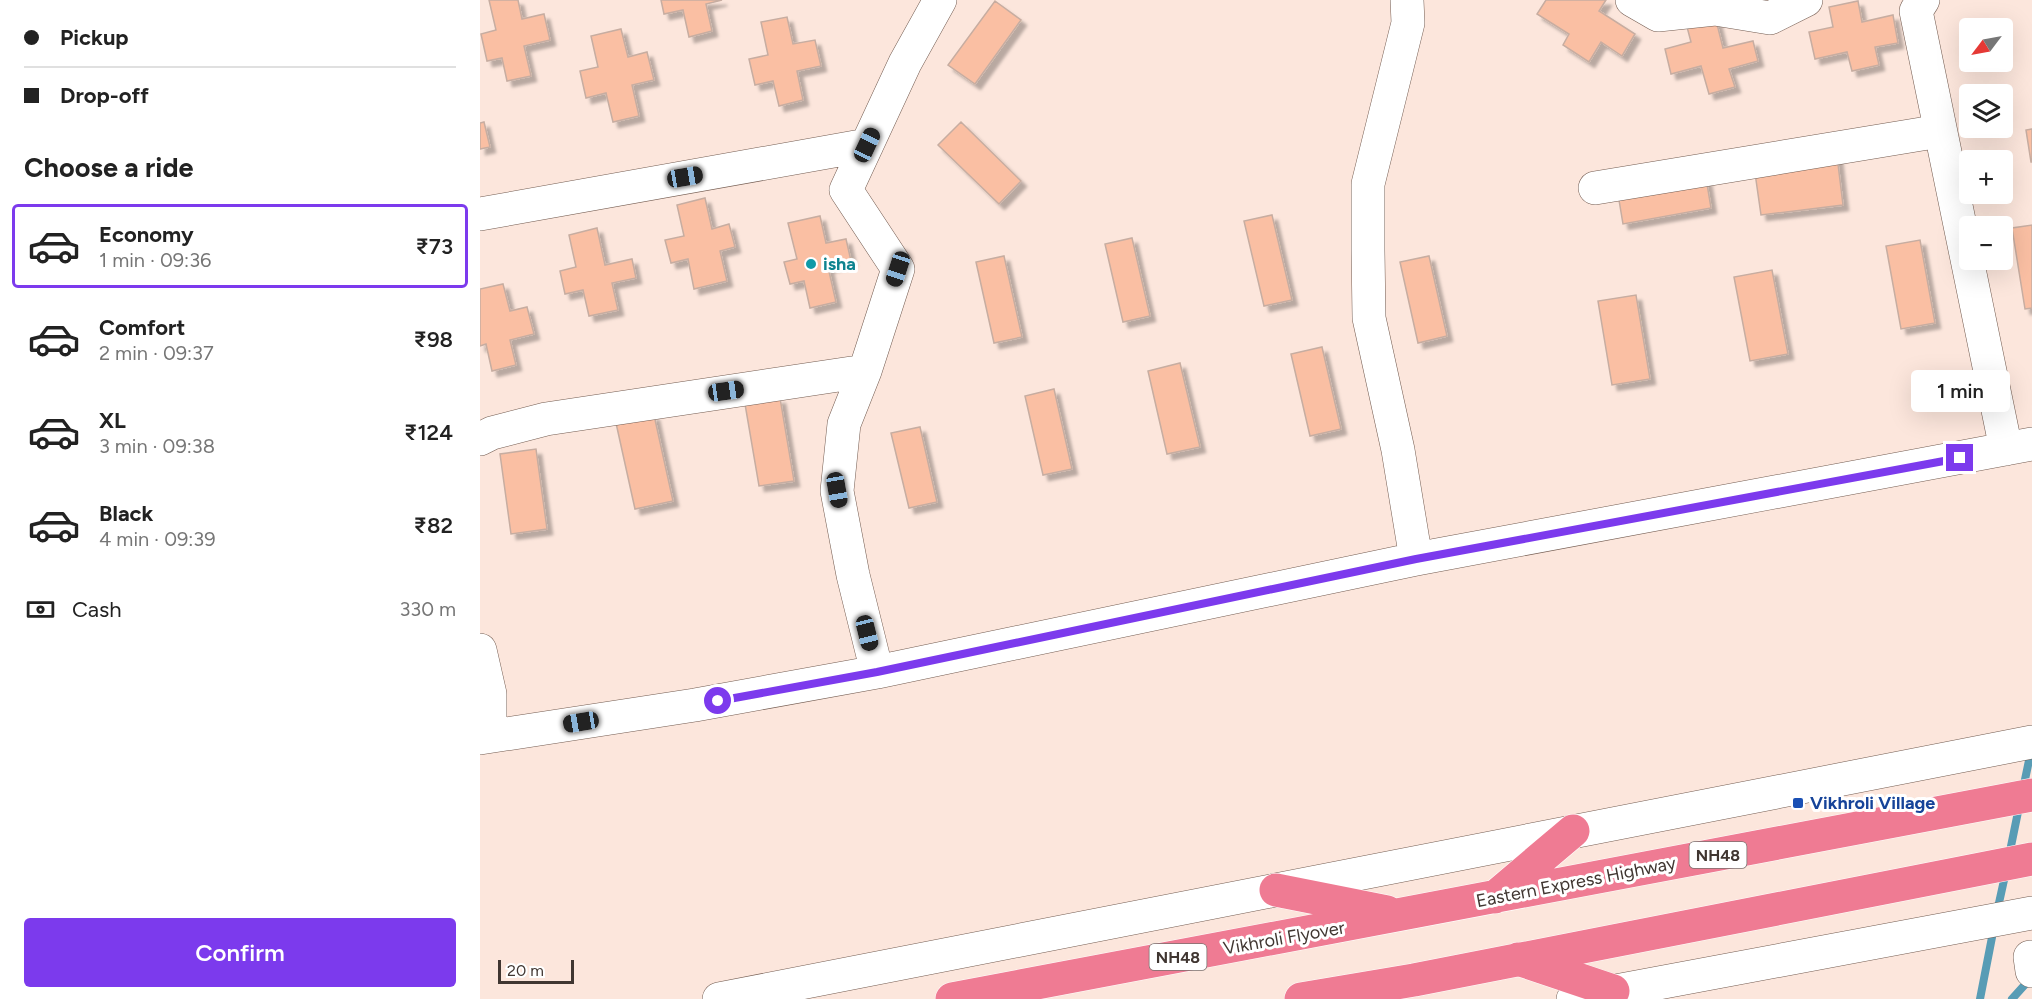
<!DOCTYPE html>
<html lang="en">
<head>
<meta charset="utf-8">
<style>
  :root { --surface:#fff; --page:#f2f2f2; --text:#222; --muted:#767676; --line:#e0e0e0; --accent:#7c3aed }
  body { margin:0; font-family:Figtree,sans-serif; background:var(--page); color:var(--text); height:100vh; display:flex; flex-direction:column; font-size:22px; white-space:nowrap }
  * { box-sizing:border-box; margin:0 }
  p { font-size:20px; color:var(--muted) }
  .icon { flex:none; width:33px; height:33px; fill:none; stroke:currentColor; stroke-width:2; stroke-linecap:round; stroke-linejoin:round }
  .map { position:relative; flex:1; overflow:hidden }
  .details { display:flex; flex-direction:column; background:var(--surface); width:480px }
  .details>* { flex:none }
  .hud { display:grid; align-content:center; height:132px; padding:0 24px; background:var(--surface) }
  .needle { width:39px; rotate:238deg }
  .buttons { position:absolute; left:1479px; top:18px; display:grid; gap:12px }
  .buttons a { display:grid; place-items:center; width:54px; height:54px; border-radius:6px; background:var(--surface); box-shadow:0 6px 24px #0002; font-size:30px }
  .scale { position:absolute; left:18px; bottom:15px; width:76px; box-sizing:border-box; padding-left:6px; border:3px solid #403631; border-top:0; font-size:16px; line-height:21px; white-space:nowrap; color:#403631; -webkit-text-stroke:4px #fff; paint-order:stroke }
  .end { position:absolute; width:27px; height:27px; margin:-14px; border:8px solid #7c3aed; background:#fff; box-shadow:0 0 0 3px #fff }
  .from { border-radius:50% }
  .bubble { position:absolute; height:42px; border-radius:6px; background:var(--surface); box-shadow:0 6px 24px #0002; font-size:20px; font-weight:600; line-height:42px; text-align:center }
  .car { position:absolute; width:18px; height:36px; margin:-18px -9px; border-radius:8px; box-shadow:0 0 4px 2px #0007; background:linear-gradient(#222 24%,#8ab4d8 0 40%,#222 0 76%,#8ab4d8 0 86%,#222 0) }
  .hud b { display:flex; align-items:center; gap:21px; height:57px; font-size:22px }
  .hud b+b { border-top:2px solid var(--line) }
  .hud i { width:15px; height:15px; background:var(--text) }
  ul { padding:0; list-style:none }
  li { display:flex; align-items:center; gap:18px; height:84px; margin:0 12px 9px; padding:0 12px; border:3px solid transparent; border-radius:6px }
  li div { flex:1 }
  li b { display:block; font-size:22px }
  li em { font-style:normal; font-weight:600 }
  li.selected { border-color:var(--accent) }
  li>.icon { width:54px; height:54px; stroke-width:1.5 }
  h2 { padding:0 24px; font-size:27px; line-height:72px }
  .pay { display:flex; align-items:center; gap:15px; height:66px; padding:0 24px; font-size:22px }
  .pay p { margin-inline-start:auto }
  .button { display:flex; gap:12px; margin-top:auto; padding:12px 24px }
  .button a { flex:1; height:69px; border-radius:6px; background:var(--accent); color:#fff; font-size:24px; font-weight:600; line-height:69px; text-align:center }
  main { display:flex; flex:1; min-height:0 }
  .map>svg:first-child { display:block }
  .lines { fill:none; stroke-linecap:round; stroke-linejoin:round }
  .stream { stroke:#589cb5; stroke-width:8 }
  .building { fill:#fabfa3; stroke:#c7ada1; stroke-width:1.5; filter:url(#shadow) }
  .minor-casing { stroke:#735c51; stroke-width:34 }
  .highway-casing { stroke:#fff; stroke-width:34 }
  .minor { stroke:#fff; stroke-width:33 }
  .highway { stroke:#ef7b93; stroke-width:33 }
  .route { stroke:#7c3aed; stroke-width:8 }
  .culture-dot { fill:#0f9aa8; stroke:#fff; stroke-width:2 }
  .transit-dot { fill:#1a4fb4; stroke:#fff; stroke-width:2 }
  .labels { text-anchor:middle; stroke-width:6; stroke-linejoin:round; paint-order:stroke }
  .shield { fill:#fff; stroke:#79726f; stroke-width:1.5 }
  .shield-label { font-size:16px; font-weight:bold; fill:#403631 }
  .culture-label { font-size:18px; font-weight:bold; fill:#0d838f; stroke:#fff; text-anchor:start }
  .transit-label { font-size:18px; font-weight:bold; fill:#164399; stroke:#fff; text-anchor:start }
  .street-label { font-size:18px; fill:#403631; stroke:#fff }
</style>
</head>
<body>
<main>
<section class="details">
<div class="hud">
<b><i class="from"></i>Pickup</b>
<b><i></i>Drop-off</b>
</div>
<h2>Choose a ride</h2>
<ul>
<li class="selected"><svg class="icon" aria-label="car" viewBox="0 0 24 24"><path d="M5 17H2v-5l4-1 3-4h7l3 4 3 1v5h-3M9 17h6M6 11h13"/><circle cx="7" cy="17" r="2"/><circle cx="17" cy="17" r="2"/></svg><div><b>Economy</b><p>1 min · 09:36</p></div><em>₹73</em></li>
<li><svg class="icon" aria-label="car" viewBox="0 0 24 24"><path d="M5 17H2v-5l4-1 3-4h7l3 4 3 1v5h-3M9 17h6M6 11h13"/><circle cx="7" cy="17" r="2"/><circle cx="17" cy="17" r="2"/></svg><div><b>Comfort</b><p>2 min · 09:37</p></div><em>₹98</em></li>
<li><svg class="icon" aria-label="car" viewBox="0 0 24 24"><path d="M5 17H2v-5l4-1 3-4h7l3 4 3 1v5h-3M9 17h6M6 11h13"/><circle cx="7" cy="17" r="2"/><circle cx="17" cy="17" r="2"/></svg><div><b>XL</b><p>3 min · 09:38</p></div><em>₹124</em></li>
<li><svg class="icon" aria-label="car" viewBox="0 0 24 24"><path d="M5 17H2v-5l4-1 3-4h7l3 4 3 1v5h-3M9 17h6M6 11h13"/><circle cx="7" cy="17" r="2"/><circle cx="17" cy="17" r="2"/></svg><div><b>Black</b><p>4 min · 09:39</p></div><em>₹82</em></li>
</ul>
<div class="pay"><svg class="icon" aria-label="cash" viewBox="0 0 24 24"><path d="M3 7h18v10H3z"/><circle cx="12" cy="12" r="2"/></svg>Cash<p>330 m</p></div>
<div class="button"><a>Confirm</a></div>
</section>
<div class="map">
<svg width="1552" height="999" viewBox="0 0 1552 999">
  <defs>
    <filter id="shadow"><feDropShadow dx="5.5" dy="5.5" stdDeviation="1.5" flood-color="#0004"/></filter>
  </defs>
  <rect width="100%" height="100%" fill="#fce6dc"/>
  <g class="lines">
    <path class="stream" d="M1543,789L1551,751
      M1529,856L1539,807
      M1517,912L1526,871
      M1500,999L1514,927
      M1532,999L1551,978"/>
  </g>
  <path class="building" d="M9,0H38L42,19L64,14L70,40L44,46L51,76L27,81L22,58L7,61L1,34L16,30Z
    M181,0H242L226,4L232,31L209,37L203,10L184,14Z
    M1066,0H1126L1119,11L1155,34L1142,56L1121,42L1109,62L1083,45L1089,34L1057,14Z
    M515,1L541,20L495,84L468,65Z
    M1378,1L1382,22L1413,15L1418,43L1395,47L1399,65L1372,71L1367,52L1335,59L1329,32L1353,27L1349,7Z
    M1235,16L1243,48L1273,41L1278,61L1249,69L1255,87L1229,94L1221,66L1191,74L1185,49L1211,42L1206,23Z
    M307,17L313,44L335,40L341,66L317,71L323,100L299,106L293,81L275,85L269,59L288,55L281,22Z
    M141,29L148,57L167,52L174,80L152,85L159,116L133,122L126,93L106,98L100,71L118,67L111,36Z
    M4,122L10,147L0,149V123Z
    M481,122L541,181L519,204L458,145Z
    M1552,129V162H1551L1546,130Z
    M1357,156L1363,205L1281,215L1274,166Z
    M1226,178L1231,208L1143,224L1138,194Z
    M225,198L232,229L249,224L255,247L240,251L247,281L214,289L208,259L191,263L185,240L204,236L197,205Z
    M792,215L812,300L784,306L764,221Z
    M340,216L346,243L366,239L371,261L348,267L356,302L330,308L324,281L310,284L304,262L317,259L308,223Z
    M1552,225V308L1545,309L1532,228Z
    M117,228L125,265L152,259L156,278L132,283L138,310L109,316L103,290L85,294L80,271L96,267L89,235Z
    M652,238L670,316L643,322L625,244Z
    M1440,240L1455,323L1421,329L1406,246Z
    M524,256L542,337L514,343L496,262Z
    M949,256L967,336L938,343L920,262Z
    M1292,270L1308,354L1270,361L1254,277Z
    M23,284L30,311L47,307L54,334L30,340L36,365L12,371L6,344L0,346V289Z
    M1156,295L1170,379L1132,385L1118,301Z
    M842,347L861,429L830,436L811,354Z
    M700,363L720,447L687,454L668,371Z
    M574,389L592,469L563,475L545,396Z
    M300,398L314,481L279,486L265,404Z
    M174,415L193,501L155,509L136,423Z
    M440,427L457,502L429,508L411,433Z
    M56,449L67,529L31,534L20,454Z"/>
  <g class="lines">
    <g class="minor-casing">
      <path id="minor" d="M927,0L928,23L888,184V250L889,318L918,450L936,559
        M1152,0L1178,15L1235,9L1290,18L1326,0
        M1443,0L1436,11L1526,449
        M1115,188L1460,131
        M0,214L387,145
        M0,439L12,433L66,419L385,371
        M0,650L10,694V736
        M397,672L373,575L357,491L364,424L385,371L418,269L366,190L425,63L460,0
        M0,738L215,705L397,672L936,559L1552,444
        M1550,957L1552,971
        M239,999L1552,742
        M1093,999L1552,913"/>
    </g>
    <g class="highway-casing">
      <path id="highway" d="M796,890L907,912
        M1015,897L1093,831
        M1038,959L1133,991
        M472,999L1552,795
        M821,999L934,980L1552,859"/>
    </g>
    <use href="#minor" class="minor"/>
    <use href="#highway" class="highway"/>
  </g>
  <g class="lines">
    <path class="route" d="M238,701L397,672L936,559L1480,458"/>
  </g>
  <circle class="culture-dot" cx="331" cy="264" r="6"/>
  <rect class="transit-dot" x="1312" y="797" width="12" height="12" rx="3"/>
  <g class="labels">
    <g class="shield">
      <rect x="1209.5" y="842" width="57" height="26" rx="4.5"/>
      <rect x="669.5" y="944" width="57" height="26" rx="4.5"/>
    </g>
    <g class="shield-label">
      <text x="1238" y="861">NH48</text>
      <text x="698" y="963">NH48</text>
    </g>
    <g class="culture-label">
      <text x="343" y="270">isha</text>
    </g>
    <g class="transit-label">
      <text x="1330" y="809">Vikhroli Village</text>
    </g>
    <g class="street-label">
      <text transform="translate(1096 882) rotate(-11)" y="6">Eastern Express Highway</text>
      <text transform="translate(804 938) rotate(-10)" y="6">Vikhroli Flyover</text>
    </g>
  </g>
</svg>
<div class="buttons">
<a><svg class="needle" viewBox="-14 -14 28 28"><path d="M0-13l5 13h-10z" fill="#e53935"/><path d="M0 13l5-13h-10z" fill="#767676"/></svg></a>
<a><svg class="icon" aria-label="layers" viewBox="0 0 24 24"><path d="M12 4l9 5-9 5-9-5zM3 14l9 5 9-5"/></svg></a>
<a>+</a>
<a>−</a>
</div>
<div class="scale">20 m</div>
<i class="end from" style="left:238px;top:701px"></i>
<i class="end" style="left:1480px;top:458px"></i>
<div class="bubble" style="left:1431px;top:370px;width:99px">1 min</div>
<i class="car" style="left:387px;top:145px;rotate:25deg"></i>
<i class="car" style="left:205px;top:177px;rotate:80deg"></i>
<i class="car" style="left:418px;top:269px;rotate:198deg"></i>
<i class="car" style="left:246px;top:391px;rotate:82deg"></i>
<i class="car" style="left:357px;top:490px;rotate:170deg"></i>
<i class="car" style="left:387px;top:633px;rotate:166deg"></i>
<i class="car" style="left:101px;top:722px;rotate:261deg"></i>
</div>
</main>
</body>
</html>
